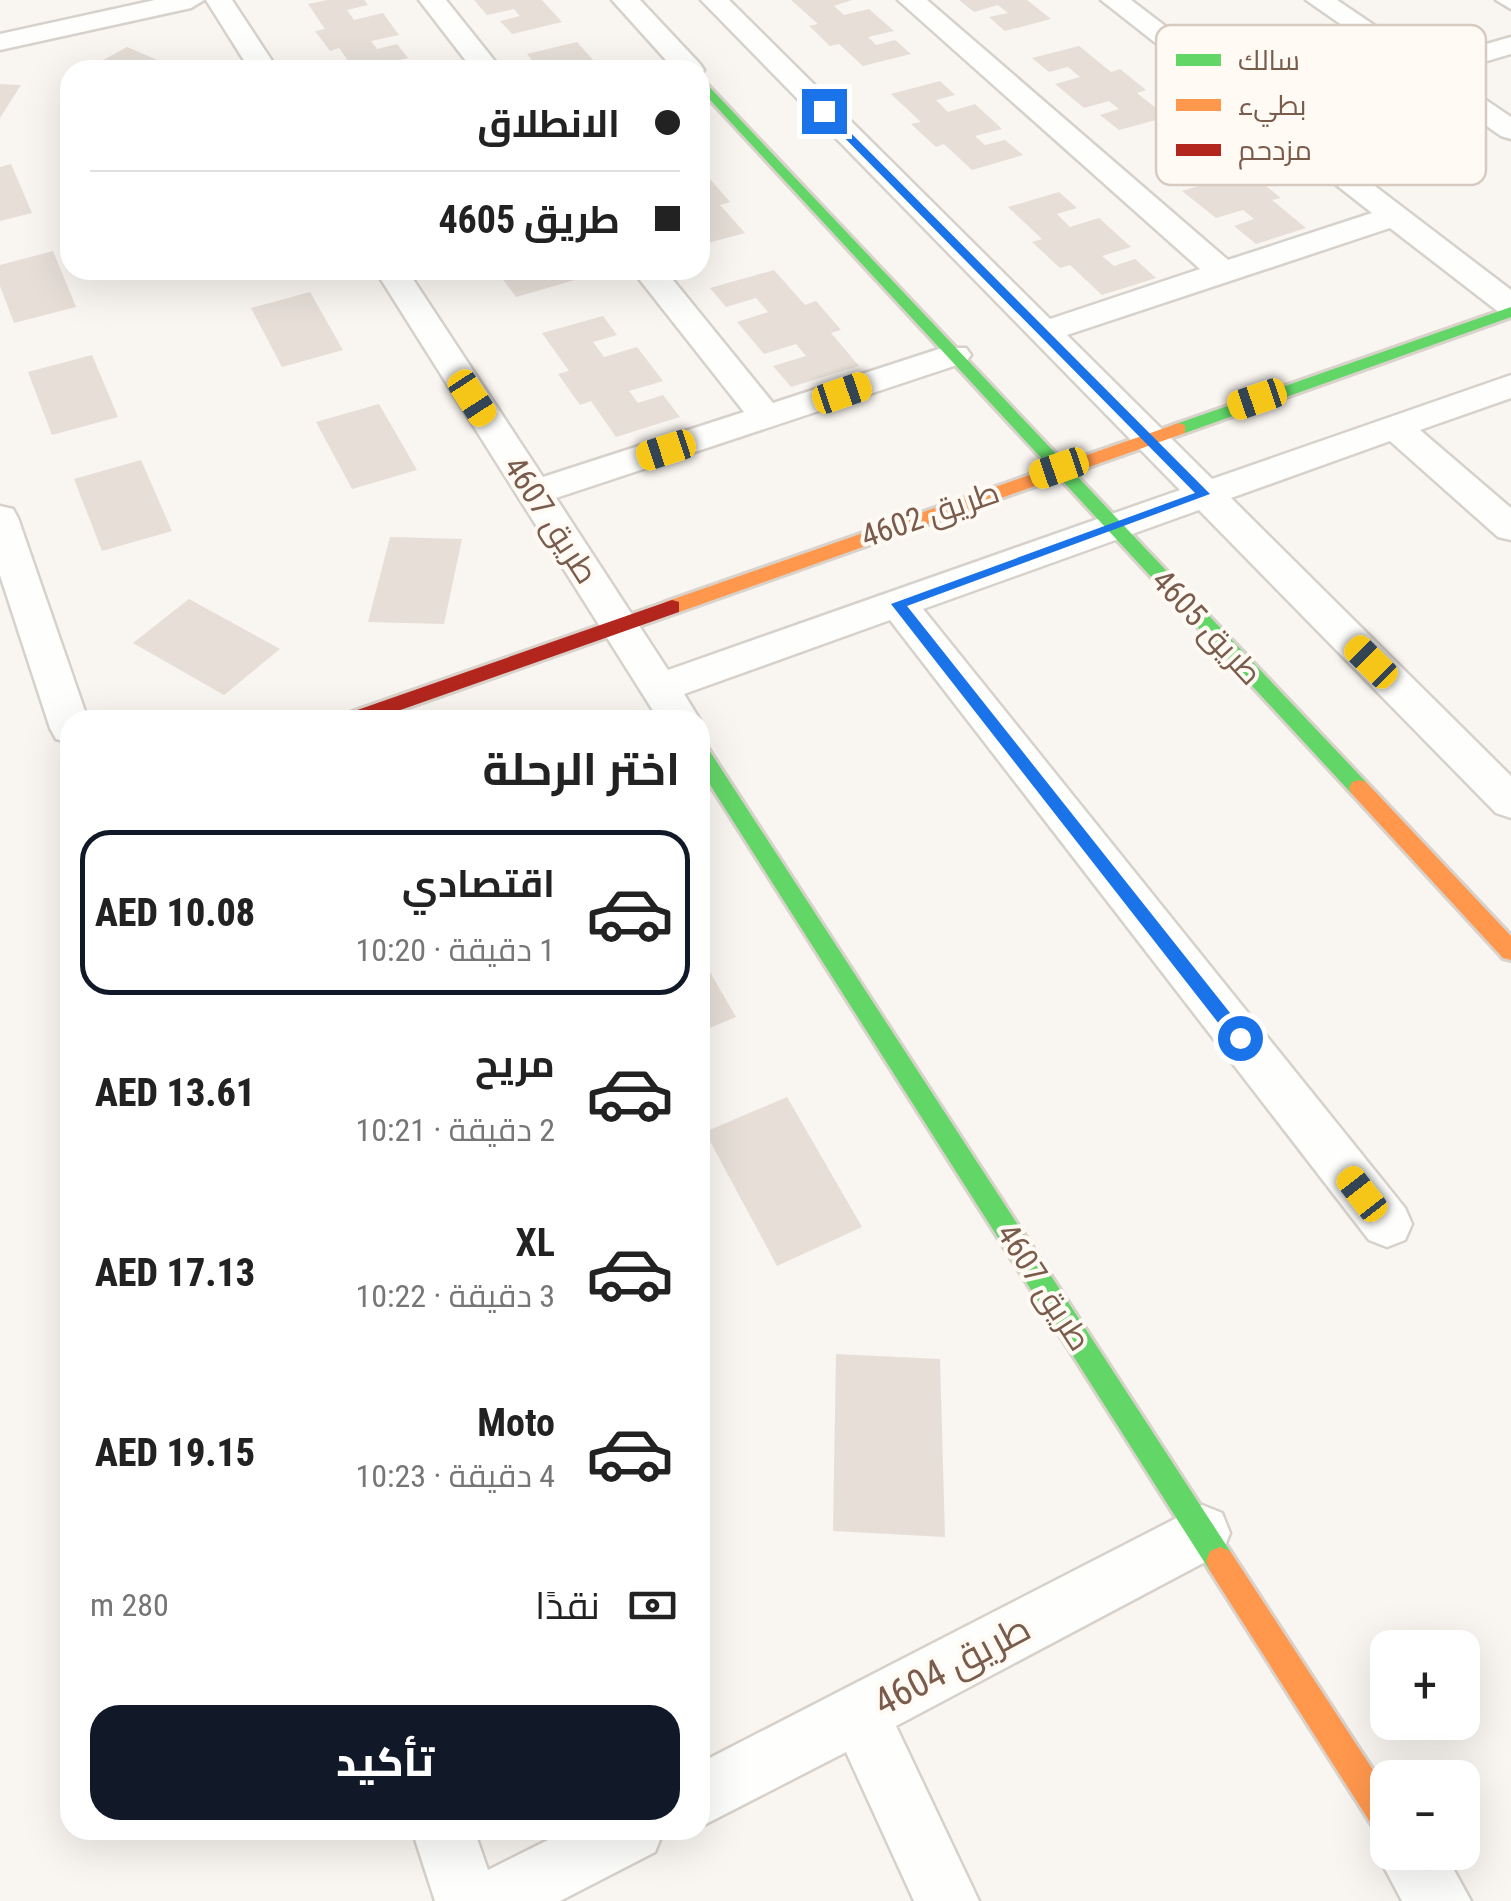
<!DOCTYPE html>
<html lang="ar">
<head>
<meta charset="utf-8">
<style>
  :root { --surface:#fff; --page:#f6f6f6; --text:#222; --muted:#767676; --line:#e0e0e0; --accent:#111827 }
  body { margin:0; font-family:"Roboto Condensed",Cairo,sans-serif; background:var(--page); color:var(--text); direction:rtl; height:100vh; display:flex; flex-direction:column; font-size:38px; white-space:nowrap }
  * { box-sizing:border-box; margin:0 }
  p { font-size:32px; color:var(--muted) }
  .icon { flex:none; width:55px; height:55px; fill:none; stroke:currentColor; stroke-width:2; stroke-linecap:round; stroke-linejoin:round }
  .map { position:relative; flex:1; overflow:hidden; direction:ltr }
  .panel { position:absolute; left:60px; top:710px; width:650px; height:1130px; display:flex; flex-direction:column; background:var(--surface); border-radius:30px; box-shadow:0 10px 40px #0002; direction:rtl }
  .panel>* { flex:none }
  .banner { position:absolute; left:60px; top:60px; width:650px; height:220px; border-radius:30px; box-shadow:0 10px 40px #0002; direction:rtl; display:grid; align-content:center; height:220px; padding:0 30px; background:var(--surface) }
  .tools { position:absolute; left:1370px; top:1630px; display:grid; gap:20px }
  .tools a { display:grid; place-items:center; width:110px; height:110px; border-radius:20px; background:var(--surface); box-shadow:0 10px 40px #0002; font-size:50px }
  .end { position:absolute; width:45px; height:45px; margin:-22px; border:12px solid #1a73e8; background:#fff; box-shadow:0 0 0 5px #fff }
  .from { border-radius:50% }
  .car { position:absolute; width:30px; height:60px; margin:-30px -15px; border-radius:12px; box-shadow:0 0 8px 2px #0007; background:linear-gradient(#f5c518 24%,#345 0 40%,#f5c518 0 76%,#345 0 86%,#f5c518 0) }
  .banner b { display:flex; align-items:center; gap:35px; height:95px; font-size:38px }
  .banner b+b { border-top:2px solid var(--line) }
  .banner i { width:25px; height:25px; background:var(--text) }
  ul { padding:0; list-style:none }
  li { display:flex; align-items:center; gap:30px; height:165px; margin:0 20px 15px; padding:0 10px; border:5px solid transparent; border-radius:30px }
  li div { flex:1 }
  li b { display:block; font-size:38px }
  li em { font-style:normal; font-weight:800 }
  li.active { border-color:var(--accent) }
  li>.icon { width:90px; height:90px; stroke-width:1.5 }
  h2 { padding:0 30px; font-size:45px; line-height:120px }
  .pay { display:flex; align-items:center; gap:25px; height:110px; padding:0 30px; font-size:38px }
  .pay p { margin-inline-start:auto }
  .button { display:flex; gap:20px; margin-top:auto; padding:20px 30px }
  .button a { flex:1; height:115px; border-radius:30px; background:var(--accent); color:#fff; font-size:40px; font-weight:800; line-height:115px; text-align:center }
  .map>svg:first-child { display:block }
  .building { fill:#e6ded7 }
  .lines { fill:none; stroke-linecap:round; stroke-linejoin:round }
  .street-casing { stroke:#d7d1cb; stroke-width:5 }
  .fast-casing { stroke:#d9d2cb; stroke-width:6 }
  .slow-casing { stroke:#d9d2cb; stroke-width:6 }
  .jam-casing { stroke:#d9d2cb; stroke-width:6 }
  .street { fill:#fefefd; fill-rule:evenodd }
  .fast { fill:#63d668; fill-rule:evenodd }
  .slow { fill:#ff974d; fill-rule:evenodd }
  .jam { fill:#b3261e; fill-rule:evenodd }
  .route { fill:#1a73e8 }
  .labels { text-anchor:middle; stroke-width:8; stroke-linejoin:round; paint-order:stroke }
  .street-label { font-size:32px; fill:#7a5c4d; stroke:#fffaf3 }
  .near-street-label { font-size:38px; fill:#7a5c4d; stroke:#fffaf3 }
  .key { fill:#fffaf3; stroke:#d7cbc1; stroke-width:2.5 }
  .key-label { font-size:28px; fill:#7a5c4d }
</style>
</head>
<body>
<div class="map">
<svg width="1511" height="1901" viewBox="0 0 1511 1901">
  <rect width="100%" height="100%" fill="#f9f5f0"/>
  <path class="building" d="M327,0H364L368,5L347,10L354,20L383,13L399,35L371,41L377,49L397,44L408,58L355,70L339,48L330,51L315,31L325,29L308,4Z
    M474,0H542L562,22L512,34L500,21L520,16L514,9L487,15Z
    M791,0H852L834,6L844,15L869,9L894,31L868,37L876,45L895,40L911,54L863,66L839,44L830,46L809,26L818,24Z
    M959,0H1027L1051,19L1005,31L989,17L1008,13L998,5L974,12Z
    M577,42L602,70H540L527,54Z
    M1079,46L1111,72L1120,69L1146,90L1137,93L1167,117L1119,130L1100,115L1119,109L1109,101L1084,108L1055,84L1080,77L1068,67L1049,72L1032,58Z
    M127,47L181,70H85Z
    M940,81L955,95L936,100L948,112L975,104L1002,129L975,136L985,145L1005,140L1023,155L972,170L944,144L936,147L911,124L921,122L891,94Z
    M0,84L21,85L0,118Z
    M1205,147L1242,176L1251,174L1281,198L1272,200L1306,228L1256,244L1234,226L1254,219L1243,210L1216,218L1182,191L1209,183L1195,171L1175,176L1156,161Z
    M11,164L32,213L0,221V167Z
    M709,178L730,202L720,205L745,233L700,245V180Z
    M1059,192L1077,208L1057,214L1070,227L1099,218L1131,247L1102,256L1114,266L1135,259L1156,278L1102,295L1070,265L1060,268L1032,242L1042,239L1008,207Z
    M53,251L76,307L14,323L0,286V265Z
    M496,270H568L575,280L516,297Z
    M774,270L805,305L816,301L841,330L831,333L859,366L791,387L773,366L806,356L796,344L764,354L737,322L768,312L756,298L726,307L710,288Z
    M310,292L343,350L282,367L251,308Z
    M603,316L617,335L593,342L604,357L637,347L663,381L629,391L638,403L663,395L680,417L616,437L591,401L580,405L558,374L569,371L542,333Z
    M92,355L118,417L52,435L28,372Z
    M379,404L417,470L352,489L316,422Z
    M141,460L172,531L102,551L74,479Z
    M390,537L462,539L444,624L368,622Z
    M189,599L280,649L224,695L133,643Z
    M700,955L736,1017L700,1032Z
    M787,1097L862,1227L777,1266L705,1132Z
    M836,1354L940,1359L945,1537L833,1531Z"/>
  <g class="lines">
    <g class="street-casing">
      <path id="street" d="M155,0H204L191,8L0,50V34Z
        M206,0H232L278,70H250Z
        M419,0H446L502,70H473Z
        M612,0H640L700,64L704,70L700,76V70H675Z
        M701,0H729L1050,319L1200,269L898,0H927L1228,260L1372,213L1101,0H1131L1511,290V316L1500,313L1390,228L1067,335L1212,479L1511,375V398L1420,430L1511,508V540L1498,537L1390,441L1231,498L1511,776V818L1496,813L1199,510L923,609L1405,1208L1412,1224L1405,1240L1387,1247L1369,1240L890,620L684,694L700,720H659L375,270H407L543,477L744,412L632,270H665L773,403L942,348H966L971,355L966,362L556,498L668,670L1180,490Z
        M1306,0H1337L1427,61L1511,37V54L1446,73L1511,117V139L1501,136Z
        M1496,0H1511V9Z
        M0,506L13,509L18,518L88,720H70V743L56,739L50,728L0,575Z
        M1202,1505L1222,1513L1230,1533L1222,1553L896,1726L979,1901H914L846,1752L700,1827V1763Z
        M1388,1829V1852H1444L1471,1901H1402L1376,1852Z
        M412,1830H474L488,1870L568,1830H664L655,1852L560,1901H435Z"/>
    </g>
    <g class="fast-casing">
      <path id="fast" d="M700,77L1366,782L1369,788L1366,794H1352L700,89Z
        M1511,307V317L1185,433H1173L1170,429L1173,425Z
        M700,744L707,747L1230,1551L1234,1561L1230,1571L1220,1575L1210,1571L700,769Z"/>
    </g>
    <g class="slow-casing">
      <path id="slow" d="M1179,423L1185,425V433L679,612H665L662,607L665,602Z
        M1359,780L1366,782L1511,936V960L1503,958L1352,794L1349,788L1352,782Z
        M1220,1547L1230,1551L1388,1793V1837L1377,1833L1210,1571L1206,1561L1210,1551Z"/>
    </g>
    <g class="jam-casing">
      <path id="jam" d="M672,600L679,602V612L372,720H340L343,715Z"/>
    </g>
    <use href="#street" class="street"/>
    <use href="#fast" class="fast"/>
    <use href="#slow" class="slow"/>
    <use href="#jam" class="jam"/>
  </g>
  <path class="route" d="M820,109H827L1210,494L907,606L1246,1033V1043H1234L891,604L1195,493L820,113Z"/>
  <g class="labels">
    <g class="street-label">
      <text transform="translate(930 514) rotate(-19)" y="11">طريق 4602</text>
      <text transform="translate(551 520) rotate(57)" y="11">طريق 4607</text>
      <text transform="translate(1207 627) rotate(47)" y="11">طريق 4605</text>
      <text transform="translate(1044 1287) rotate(57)" y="11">طريق 4607</text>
    </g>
    <g class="near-street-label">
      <text transform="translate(952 1665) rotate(-28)" y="13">طريق 4604</text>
    </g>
  </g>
  <rect x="1156" y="25" width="330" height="160" rx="15" class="key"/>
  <rect x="1176" y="54" width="45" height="12" fill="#63d668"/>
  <rect x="1176" y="99" width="45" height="12" fill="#ff974d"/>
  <rect x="1176" y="144" width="45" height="12" fill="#b3261e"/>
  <g class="key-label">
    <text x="1238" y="70">سالك</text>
    <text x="1238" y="115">بطيء</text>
    <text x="1238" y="160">مزدحم</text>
  </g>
</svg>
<div class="tools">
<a>+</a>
<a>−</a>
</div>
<i class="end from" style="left:1240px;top:1038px"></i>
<i class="end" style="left:824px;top:111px"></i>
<i class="car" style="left:842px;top:393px;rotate:71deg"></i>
<i class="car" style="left:472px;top:398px;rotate:147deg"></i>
<i class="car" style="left:1257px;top:399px;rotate:251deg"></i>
<i class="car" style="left:666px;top:450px;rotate:252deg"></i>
<i class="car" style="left:1059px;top:468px;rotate:251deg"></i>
<i class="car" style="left:1371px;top:662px;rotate:315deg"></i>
<i class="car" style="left:1362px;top:1194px;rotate:322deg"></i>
<div class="banner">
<b><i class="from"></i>الانطلاق</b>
<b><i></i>طريق 4605</b>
</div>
<section class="panel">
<h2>اختر الرحلة</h2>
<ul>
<li class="active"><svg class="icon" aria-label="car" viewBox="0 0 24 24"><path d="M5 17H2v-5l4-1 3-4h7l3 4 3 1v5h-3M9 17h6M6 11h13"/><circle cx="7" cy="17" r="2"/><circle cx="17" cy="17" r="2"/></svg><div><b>اقتصادي</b><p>1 دقيقة · 10:20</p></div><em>AED 10.08</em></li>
<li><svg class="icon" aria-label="car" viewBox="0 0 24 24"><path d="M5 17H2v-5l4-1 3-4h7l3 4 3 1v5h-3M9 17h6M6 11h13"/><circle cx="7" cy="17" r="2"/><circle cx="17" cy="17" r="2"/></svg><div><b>مريح</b><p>2 دقيقة · 10:21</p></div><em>AED 13.61</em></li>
<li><svg class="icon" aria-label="car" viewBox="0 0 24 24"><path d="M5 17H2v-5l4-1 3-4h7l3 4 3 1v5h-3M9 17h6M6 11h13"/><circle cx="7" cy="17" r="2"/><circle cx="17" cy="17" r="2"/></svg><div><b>XL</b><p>3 دقيقة · 10:22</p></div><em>AED 17.13</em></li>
<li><svg class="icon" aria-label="car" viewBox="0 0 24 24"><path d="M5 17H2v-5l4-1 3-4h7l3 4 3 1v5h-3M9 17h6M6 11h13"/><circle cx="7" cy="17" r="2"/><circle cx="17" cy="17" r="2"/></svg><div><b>Moto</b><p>4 دقيقة · 10:23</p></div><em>AED 19.15</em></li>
</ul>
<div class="pay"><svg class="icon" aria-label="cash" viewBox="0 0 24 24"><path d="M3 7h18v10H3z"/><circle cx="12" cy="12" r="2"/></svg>نقدًا<p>280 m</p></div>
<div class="button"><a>تأكيد</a></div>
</section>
</div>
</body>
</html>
